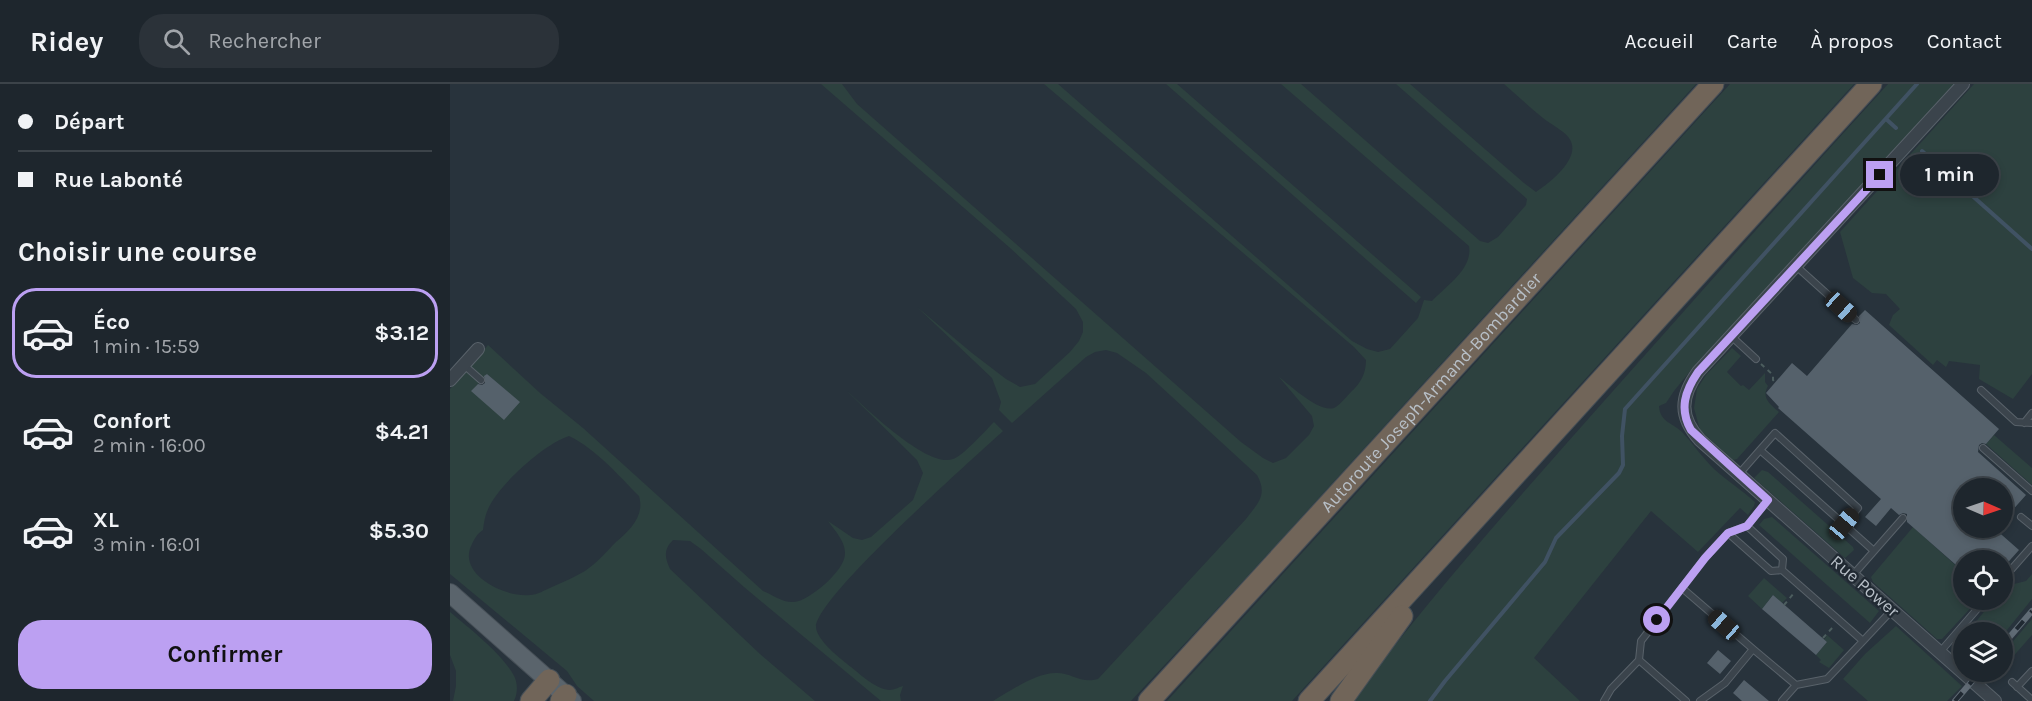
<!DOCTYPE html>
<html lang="fr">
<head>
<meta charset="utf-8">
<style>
  :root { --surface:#1e262d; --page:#2b3239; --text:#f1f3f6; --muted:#a1a5aa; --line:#3c4349; --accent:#bca0f2 }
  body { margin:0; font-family:Karla,sans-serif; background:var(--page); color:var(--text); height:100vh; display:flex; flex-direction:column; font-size:22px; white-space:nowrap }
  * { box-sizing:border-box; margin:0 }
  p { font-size:20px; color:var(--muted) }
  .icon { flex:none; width:33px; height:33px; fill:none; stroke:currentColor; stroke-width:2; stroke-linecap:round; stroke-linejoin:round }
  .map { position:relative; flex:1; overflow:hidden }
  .panel { display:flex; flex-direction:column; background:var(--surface); width:450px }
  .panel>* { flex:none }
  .banner { display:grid; align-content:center; height:132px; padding:0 18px; background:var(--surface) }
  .needle { width:39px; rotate:92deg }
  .controls { position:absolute; left:1503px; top:394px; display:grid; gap:12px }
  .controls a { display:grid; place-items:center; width:60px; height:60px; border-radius:50%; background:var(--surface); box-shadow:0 3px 9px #0003,0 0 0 2px var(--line); font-size:30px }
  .end { position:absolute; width:27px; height:27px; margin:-14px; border:8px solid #bca0f2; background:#111; box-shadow:0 0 0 3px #111 }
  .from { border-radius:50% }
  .bubble { position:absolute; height:42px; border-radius:21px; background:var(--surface); box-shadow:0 3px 9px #0003,0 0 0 2px var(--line); font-size:20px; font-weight:700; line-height:42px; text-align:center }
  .car { position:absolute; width:18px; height:36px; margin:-18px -9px; border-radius:8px; box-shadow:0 0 4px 2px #0007; background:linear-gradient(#222 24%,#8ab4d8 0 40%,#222 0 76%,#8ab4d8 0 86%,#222 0) }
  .banner b { display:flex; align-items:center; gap:21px; height:57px; font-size:22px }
  .banner b+b { border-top:2px solid var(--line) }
  .banner i { width:15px; height:15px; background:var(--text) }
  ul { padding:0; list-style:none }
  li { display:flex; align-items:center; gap:18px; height:90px; margin:0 12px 9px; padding:0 6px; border:3px solid transparent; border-radius:24px }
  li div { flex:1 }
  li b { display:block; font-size:22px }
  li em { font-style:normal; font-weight:700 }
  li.on { border-color:var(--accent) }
  li>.icon { width:54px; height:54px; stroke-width:1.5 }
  h2 { padding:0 18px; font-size:27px; line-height:72px }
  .action { display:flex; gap:12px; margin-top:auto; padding:12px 18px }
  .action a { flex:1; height:69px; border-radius:24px; background:var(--accent); color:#111; font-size:24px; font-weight:700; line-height:69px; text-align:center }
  header { display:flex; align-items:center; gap:36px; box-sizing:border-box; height:84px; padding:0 30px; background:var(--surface); border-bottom:2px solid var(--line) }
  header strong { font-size:28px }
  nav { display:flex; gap:33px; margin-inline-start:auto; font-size:21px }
  .search { width:420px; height:54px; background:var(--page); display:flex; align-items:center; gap:15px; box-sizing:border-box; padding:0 21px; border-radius:24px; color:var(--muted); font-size:22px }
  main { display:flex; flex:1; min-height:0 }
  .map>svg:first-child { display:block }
  .green { fill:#2d413f; fill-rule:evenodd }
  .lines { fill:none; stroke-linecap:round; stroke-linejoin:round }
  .stream { stroke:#405263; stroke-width:4 }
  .building { fill:#55616b }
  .lane-casing { stroke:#59626a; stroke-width:8 }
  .street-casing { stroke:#59626a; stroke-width:14 }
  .primary-casing { stroke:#475058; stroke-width:20 }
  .highway-casing { stroke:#464f57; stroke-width:23 }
  .path { stroke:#4c5d5e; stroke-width:2; stroke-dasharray:4.5 4.5; stroke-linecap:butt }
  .lane { stroke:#3b444c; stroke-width:6 }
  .street { stroke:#3b444c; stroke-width:12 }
  .primary { stroke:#5a646c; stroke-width:18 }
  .highway { stroke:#716559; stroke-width:21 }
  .rail-casing { stroke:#606b75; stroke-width:6 }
  .rail { stroke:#202932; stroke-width:4; stroke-dasharray:11; stroke-linecap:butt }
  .route { stroke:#bca0f2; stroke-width:8 }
  .labels { text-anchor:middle; stroke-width:4.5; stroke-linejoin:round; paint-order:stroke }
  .street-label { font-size:18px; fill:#b7bfc7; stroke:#202932 }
</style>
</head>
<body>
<header>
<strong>Ridey</strong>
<div class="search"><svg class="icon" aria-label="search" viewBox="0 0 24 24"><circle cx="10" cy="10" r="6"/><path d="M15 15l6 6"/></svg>Rechercher</div>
<nav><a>Accueil</a><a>Carte</a><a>À propos</a><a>Contact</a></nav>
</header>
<main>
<section class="panel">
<div class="banner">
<b><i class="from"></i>Départ</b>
<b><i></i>Rue Labonté</b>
</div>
<h2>Choisir une course</h2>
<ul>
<li class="on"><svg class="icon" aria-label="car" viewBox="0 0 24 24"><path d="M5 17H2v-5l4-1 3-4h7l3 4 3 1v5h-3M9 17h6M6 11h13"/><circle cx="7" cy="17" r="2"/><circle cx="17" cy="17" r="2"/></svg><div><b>Éco</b><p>1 min · 15:59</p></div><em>$3.12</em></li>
<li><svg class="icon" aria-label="car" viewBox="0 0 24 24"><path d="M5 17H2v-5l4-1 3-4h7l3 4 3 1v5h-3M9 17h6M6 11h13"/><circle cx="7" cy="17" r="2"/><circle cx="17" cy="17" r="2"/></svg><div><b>Confort</b><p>2 min · 16:00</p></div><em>$4.21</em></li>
<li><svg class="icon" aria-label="car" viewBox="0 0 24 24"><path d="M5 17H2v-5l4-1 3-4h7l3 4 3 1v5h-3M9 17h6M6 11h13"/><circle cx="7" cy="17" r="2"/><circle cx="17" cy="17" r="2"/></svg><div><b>XL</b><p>3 min · 16:01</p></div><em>$5.30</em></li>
</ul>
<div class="action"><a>Confirmer</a></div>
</section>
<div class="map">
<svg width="1582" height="617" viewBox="0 0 1582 617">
  <rect width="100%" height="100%" fill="#28333c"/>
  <path class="green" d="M371,0H392L407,20L791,358L813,374L823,379L836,374L859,351L864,342L862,332L829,293C840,301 869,329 884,324C890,321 896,313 901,308C911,299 916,289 916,276L904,263L594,0H608L902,257L917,265L928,268L940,265L968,234L974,216L982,217C996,202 1023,185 1019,162L831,0H851L1030,157L1038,159L1048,153L1076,121L1077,115L946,0H960L1074,99L1086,108C1100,99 1133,73 1119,54C1113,46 1100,40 1093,34C1079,23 1067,11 1054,0H1246L795,495L681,617H543C560,607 587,588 607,589C622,589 631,600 648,595L796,435C808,419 818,411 807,391L696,289L667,269L656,266L645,268L636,273L562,339L549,326L551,318L542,294L467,223L522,269L556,295L570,303L585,300L620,268L629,257L633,248V238L626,225L559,163Z
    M716,0H727L971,213L966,219Z
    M1280,0H1404L842,617H717Z
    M1438,0H1504L1241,286L1224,307L1216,319L1209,322C1210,339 1224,339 1233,349C1243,360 1252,373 1264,385C1277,397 1292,406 1305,418L1304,422L1298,431L1290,424L1248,468L1201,427L1084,574L1130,617H902C978,515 1063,420 1147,325C1244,216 1340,107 1438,0Z
    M1524,0H1582V290L1563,315L1529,295L1530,281L1499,277L1496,283L1487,276L1483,281L1439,241L1443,231L1450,225L1436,210L1422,209L1403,194L1390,148Z
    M38,261L90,309L133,344L313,507C323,511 333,519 344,518C359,517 396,486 395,469C395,457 385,447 378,437L403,454L412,456L421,453L463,416L473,389L467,376L397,307C416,324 478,385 503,375C513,372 535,347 544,338L553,347C524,374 365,514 366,543C367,557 391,575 401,583C411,591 427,606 440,606C444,606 449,603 453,602L450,611L451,617H431L294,503L251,465L240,457L223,456C213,466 215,474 220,485L310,570L365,617H144L127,602L117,587L0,490V305ZM37,290L69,318L22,307ZM119,352C146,365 168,391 189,412C195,432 180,446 166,458C156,468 147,479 135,487C125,493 113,498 102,503C95,506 87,511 80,511C55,514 6,490 22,460C25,454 27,450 33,446C34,438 35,431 39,423C50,400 94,360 119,352Z
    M1282,264L1291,272L1277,288L1291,302L1293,301L1299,306L1315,289V298L1318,302C1311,314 1320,320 1329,328L1287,375L1283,376L1250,346L1244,324L1247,305L1256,291Z
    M1544,351L1582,384V401L1536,360Z
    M1312,386L1318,388L1403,463L1404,466L1395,474L1304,394Z
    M1322,433L1429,527L1420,539L1309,441L1314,435Z
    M1463,443L1513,488L1514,516H1528L1492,555H1487L1423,498L1421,493Z
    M1582,490V515L1553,551L1552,549H1519L1528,535L1544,516H1552L1553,507L1561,497L1564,500L1576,497Z
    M1314,494L1337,514L1332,519L1323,511L1312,525L1298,512Z
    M0,528C19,544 51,569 63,590C68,598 68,609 64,617H3L6,602V587L0,571Z
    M1582,535V551L1553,584V569Z
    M1446,542L1512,602L1497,617H1418L1393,595L1415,570Z
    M1377,551L1394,566L1379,584L1369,578L1371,576L1366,571L1377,558L1374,556Z"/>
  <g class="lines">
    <path class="stream" d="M1436,35L1446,44
      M1472,67L1582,165
      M980,617L995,597L1095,478L1106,454L1169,389L1173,381L1172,352L1175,325L1467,0"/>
  </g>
  <path class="building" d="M1415,226L1549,345L1536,360L1532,359L1529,361L1528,368L1576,411L1552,438V405H1514V444H1544L1569,466L1552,485V477H1514V488L1457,438V430L1453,429L1449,431L1441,424L1426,442L1415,433L1431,415L1328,324L1329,323L1316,309L1342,279L1357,292L1402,240L1407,241L1410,239L1409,232Z
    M37,290L70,318L54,336L21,307L28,300L32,301L35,299L34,292Z
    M1323,511L1377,558L1366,571L1312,525Z
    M1268,566L1281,577L1270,590L1257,579Z
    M1294,596L1319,617H1292L1283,609Z"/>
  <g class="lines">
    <g class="lane-casing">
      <path id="lane" d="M1346,182L1406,236
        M1281,252L1306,275
        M14,281L31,296
        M1531,306L1566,338L1582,339
        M1574,339L1582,329
        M1533,364L1582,407
        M1310,366L1325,349L1408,424L1394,440
        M1289,390L1310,366L1325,379L1424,467L1403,491
        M1318,416L1297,442L1333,475L1332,486L1413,557L1442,526
        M1571,433L1582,442
        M1297,442L1278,449L1321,487L1332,486
        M1424,467L1453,434
        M1552,496L1582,462
        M1232,504L1303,565L1275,599L1250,617
        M1303,565L1346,601L1332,617
        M1490,568L1535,516
        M1562,598L1582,616
        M1346,601L1377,595L1413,557
        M1567,603L1582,587
        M1154,617L1161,605L1189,576
        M1236,617L1189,576L1191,557L1255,474L1278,449"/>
    </g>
    <g class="street-casing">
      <path id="street" d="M1513,0L1248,288C1230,313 1229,333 1250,356L1545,617
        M0,296L28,265"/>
    </g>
    <g class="primary-casing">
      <path id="primary" d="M0,509L122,617"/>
    </g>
    <g class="highway-casing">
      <g id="highway">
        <path d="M81,617L99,596"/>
        <path d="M111,617L116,611"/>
        <path id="s1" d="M699,617L1263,0"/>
        <path d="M859,617L1421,0"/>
        <path d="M891,617L952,532"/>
      </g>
    </g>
    <path class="path" d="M1311,280L1323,291V296L1325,298
      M1334,521L1344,509
      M1373,554L1383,543"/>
    <use href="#lane" class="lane"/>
    <use href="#street" class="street"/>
    <use href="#primary" class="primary"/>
    <use href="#highway" class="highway"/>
    <g class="rail-casing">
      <path id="rail" d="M1552,562L1582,527
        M1505,617L1530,588"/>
    </g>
    <use href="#rail" class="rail"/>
  </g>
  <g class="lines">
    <path class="route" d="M1207,536L1255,474L1278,449L1297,442L1318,416L1241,346C1229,325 1235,307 1248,288L1430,91"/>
  </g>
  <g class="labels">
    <g class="street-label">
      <text dy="6" stroke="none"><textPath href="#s1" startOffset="418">Autoroute Joseph-Armand-Bombardier</textPath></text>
      <text transform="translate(1415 502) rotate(41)" y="6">Rue Power</text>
    </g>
  </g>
</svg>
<div class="controls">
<a><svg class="needle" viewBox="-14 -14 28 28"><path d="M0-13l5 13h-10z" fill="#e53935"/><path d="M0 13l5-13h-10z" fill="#a1a5aa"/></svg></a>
<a><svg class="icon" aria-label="locate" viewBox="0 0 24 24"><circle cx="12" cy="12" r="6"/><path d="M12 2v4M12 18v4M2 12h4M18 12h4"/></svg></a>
<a><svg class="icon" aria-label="layers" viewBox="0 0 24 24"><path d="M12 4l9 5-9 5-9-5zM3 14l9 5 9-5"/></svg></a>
</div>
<i class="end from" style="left:1207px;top:536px"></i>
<i class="end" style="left:1430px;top:91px"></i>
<div class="bubble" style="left:1450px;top:70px;width:99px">1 min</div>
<i class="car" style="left:1391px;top:223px;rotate:132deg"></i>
<i class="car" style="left:1394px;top:440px;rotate:40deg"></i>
<i class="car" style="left:1274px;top:541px;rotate:311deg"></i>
</div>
</main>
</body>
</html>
